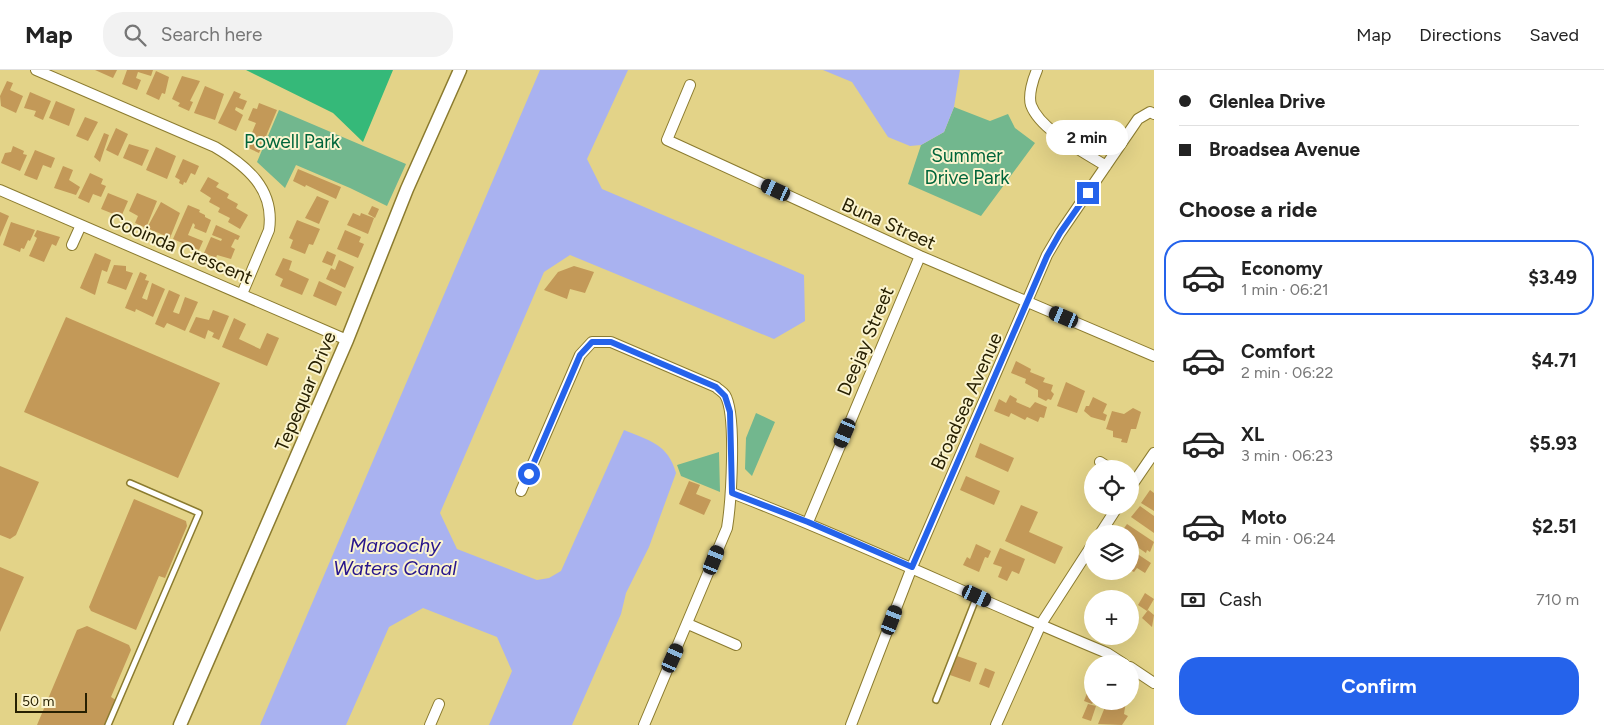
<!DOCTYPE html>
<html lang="en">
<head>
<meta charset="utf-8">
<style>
  :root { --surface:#fff; --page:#f2f2f2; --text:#222; --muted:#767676; --line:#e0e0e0; --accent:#2563eb }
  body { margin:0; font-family:Figtree,sans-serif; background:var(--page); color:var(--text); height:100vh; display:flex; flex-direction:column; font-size:19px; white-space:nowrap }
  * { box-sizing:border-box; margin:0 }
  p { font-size:16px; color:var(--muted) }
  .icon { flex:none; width:28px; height:28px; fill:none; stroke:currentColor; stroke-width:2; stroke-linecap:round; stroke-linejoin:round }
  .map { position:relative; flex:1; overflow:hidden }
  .drawer { display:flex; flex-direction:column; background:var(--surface); width:450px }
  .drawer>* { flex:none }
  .banner { display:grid; align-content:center; height:110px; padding:0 25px; background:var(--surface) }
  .buttons { position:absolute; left:1084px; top:390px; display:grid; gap:10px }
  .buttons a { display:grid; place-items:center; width:55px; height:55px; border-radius:50%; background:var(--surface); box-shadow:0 5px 20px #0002; font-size:25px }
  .scale { position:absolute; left:15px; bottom:12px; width:72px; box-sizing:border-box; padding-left:5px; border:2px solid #272002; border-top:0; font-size:14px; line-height:18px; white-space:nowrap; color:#272002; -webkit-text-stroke:4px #fbf4cf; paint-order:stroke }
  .end { position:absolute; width:22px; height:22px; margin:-11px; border:6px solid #2563eb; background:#fff; box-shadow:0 0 0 2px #fff }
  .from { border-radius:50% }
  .bubble { position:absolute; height:35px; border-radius:18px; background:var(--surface); box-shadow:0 5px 20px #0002; font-size:16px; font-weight:700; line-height:35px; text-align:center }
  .car { position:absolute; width:15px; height:30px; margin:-15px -8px; border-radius:6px; box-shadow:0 0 4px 1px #0007; background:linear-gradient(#222 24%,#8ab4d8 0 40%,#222 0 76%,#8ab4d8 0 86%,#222 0) }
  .banner b { display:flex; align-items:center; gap:18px; height:48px; font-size:19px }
  .banner b+b { border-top:1px solid var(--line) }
  .banner i { width:12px; height:12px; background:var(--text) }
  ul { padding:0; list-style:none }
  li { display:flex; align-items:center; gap:15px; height:75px; margin:0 10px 8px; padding:0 15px; border:2px solid transparent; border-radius:20px }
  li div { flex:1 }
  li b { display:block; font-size:19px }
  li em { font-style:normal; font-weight:700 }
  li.current { border-color:var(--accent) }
  li>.icon { width:45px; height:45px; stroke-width:1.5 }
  h2 { padding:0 25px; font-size:22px; line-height:60px }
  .pay { display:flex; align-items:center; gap:12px; height:55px; padding:0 25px; font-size:19px }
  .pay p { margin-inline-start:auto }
  .primary-button { display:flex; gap:10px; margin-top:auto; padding:10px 25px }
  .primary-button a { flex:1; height:58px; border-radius:20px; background:var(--accent); color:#fff; font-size:20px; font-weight:700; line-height:58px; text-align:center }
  header { display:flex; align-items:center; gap:30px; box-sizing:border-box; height:70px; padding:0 25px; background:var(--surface); border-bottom:1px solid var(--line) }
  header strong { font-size:24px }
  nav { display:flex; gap:28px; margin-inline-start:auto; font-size:18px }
  .search { width:350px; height:45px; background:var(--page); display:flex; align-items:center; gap:12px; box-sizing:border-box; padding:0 18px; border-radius:20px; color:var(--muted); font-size:19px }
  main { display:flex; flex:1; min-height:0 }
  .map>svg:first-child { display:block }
  .green { fill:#72b78e }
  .forest { fill:#35b979 }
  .water { fill:#a9b2f0 }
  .building { fill:#c39958 }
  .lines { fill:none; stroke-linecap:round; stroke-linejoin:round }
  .service-casing { stroke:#8b7b2f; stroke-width:8 }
  .minor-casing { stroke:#8b7b2f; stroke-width:12 }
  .tertiary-casing { stroke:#8b7b2f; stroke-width:15 }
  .service { stroke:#fff; stroke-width:5 }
  .minor { stroke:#fff; stroke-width:10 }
  .tertiary { stroke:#fff; stroke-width:12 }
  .route { stroke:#2563eb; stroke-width:6 }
  .labels { text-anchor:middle; stroke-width:4; stroke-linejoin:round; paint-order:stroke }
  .park-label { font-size:19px; fill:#00653b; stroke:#fbf4cf }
  .street-label { font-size:19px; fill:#272002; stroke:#fbf4cf }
  .water-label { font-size:20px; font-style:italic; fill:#28168c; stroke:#fbf4cf }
</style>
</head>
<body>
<header>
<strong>Map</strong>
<div class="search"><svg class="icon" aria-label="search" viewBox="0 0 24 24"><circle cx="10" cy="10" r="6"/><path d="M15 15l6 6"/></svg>Search here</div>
<nav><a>Map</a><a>Directions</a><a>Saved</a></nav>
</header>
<main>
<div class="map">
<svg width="1154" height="655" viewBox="0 0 1154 655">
  <rect width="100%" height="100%" fill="#e3d388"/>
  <path class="green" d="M954,37L990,51L1008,44L1015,58L1035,73L981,146L908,114L921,75L944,62Z
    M279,40L406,94L387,136L350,118L296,95L285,118L257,92Z
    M756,343L775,352L752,406L745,399L746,368Z
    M719,382L720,422L681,406L677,395Z"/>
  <path class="forest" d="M246,0H393L363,72L333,43Z"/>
  <path class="water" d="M540,0H628L587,89L602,119L804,205L805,251L774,269L570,185L544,202L440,443L457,479L537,510L549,508L561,501L624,360C650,371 668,374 676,403L649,477L626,523L621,544L572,655H489L512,601L497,567L423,538L389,557L346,655H260Z
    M823,0H960L954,37L944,62L921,75L910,76L888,67L852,12Z"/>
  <path class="building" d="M95,0H117L113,8Z
    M127,0H153L151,6L138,2L136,8L141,10L137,20L122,14Z
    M156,1L169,7L165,24L162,23L159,30L146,24Z
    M182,6L200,11L190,31L193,32L189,41L178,36L180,33L172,29Z
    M7,11L13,13L10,20L23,26L16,43L1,36L0,26Z
    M205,16L224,24L215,50L194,43Z
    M234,21L241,24L239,28L247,31L243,40L236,37L235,40L243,45L236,61L218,53Z
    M30,22L51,31L43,50L34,46L36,41L24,38Z
    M56,31L75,39L69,56L49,48Z
    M259,33L277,40L259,83L246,77L256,53L248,50L253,38L257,39Z
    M85,47L98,52L88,71L76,66Z
    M116,58L128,64L118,86L106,80Z
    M104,63L109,65L100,92L94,87Z
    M129,74L149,80L142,96L123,88Z
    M13,76L24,81L23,84L27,85L20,101L1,93L5,83L11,82Z
    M156,77L176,86L167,109L146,100Z
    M35,80L55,88L51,98L43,95L37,110L24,105Z
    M183,89L199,96L195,105L191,103L186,113L184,112L183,115L179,113L180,110L175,107Z
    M63,96L73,100L69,110L80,117L76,125L54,118Z
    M298,99L341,117L336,129L306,115L305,117L293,111Z
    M90,103L103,109L101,114L106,116L101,127L93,124L89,133L78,128Z
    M208,107L219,113L216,117L229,124L227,128L238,134L236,138L248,145L240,159L228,152L230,148L218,142L220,138L209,132L211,128L200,121Z
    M108,123L128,131L121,147L101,139Z
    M137,123L157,131L146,158L135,153L138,146L129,141Z
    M317,126L329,131L319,154L305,148Z
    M161,132L180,143L170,168L147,158Z
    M188,135L200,140L199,142L205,145V147L211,150L206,163L194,158L195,155L193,153L188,165L203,171L199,180L173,169Z
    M372,136L379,139L375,148L368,144Z
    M0,142L9,146L0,167Z
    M353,143L360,146L361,143L374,148L368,164L347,155Z
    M297,150L320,159L313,175L309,174L305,184L290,178L293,170L289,168Z
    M11,152L35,160L30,171L28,170L24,179L21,178L20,182L3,175Z
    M216,155L240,166L238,170L235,169L231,177L235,179L231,189L217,185L216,188L204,183L211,167L221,171L222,169L212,165Z
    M37,160L60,167L56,176L52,174L44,192L29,186L37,168L34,166Z
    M345,160L361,167L359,172L364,174L358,188L337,179Z
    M327,181L336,185L332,196L322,192Z
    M95,183L111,190L107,202L102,200L95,225L80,218Z
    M283,188L292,191L289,200L309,209L302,225L280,216L283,209L275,205Z
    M339,190L354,197L345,218L326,209L331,198L335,200Z
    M114,195L126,196V201L133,203L126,220L107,213Z
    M574,196L594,202L585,223L570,219L567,229L544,220L558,202Z
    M140,202L147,205L145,210L149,211L142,228L147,230L152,213L165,219L153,247L136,239L135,242L125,238Z
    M319,211L342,222L336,236L313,226Z
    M169,220L180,225L173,242L179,244L185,227L198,232L185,261L167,253L164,258L155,254Z
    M213,240L229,246L219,270L212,267L214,263L208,260L205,269L189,262L196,247L209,250Z
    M66,247L220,313L178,408L24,342Z
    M234,248L246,254L239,269L260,279L267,263L279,268L267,296L222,277Z
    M1016,291L1031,299L1030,302L1045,308L1043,312L1053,315L1051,321L1054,324L1051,330L1048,329L1046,331L1038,327V320L1025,313L1026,309L1011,303Z
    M1066,312L1085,321L1077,343L1057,336Z
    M1010,325L1017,329L1016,332L1030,338L1035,332L1047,337L1044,348L1040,347L1038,352L1027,347L1025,350L1011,343L1009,347L994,341L999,329L1006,333Z
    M1093,327L1107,334L1103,343L1107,345L1105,351L1091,347L1084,341L1086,336H1089Z
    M1133,338L1141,342L1136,359H1131L1127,373L1121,372L1122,369L1113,367V361L1106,359L1112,341L1124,344Z
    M980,373L1014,388L1008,402L975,387Z
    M0,396L39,412L16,465L10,469L0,465Z
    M966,406L1000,421L994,435L960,420Z
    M689,411L700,415L696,424L711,430L704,445L679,434Z
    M1150,420L1154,423V441L1141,433Z
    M134,429L186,451L187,456L165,508L159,506L136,560L91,541L89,537Z
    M1021,435L1038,442L1029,462L1063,477L1055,494L1005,471Z
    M1140,436L1154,446V463L1131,447Z
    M1127,454L1154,472L1150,482L1147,480L1146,483L1130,472V464H1120Z
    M976,474L991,481L988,488L985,487L979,502L963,495L967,487L970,489Z
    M1000,478L1025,489L1019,504L1012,501L1007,511L998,507L1002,497L993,494Z
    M1130,479L1151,493L1145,503L1137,498L1134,502L1130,500Z
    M0,497L24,507L0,562Z
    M1145,523L1154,529L1147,541L1138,535Z
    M1148,540L1154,545L1152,557L1142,548Z
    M87,556L129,575L131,580L111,627L116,630L105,655H37L77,560Z
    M957,586L977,593L970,612L950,605Z
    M985,598L995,602L989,618L979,614Z
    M1092,610L1094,631L1092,634L1084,631Z
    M1102,631H1126L1124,644L1128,646L1122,655L1098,654L1105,637L1101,635Z
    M1088,634L1096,636L1091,651L1082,648Z"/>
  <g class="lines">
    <g class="service-casing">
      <path id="service" d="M936,630L977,526
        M108,655L199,443L130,413"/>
    </g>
    <g class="minor-casing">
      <path id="minor" d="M36,0L215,77C247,96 275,119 269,160L242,224
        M1037,0C1033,9 1028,25 1031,35C1040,60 1084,82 1106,96
        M690,15L667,70L920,186L1154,286
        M0,120L347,270
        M72,175L81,155
        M1100,392L1111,399
        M1130,418L1154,383
        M521,421L580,285L592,272H611L716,317C719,320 723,322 725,325C737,344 731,433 727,458L644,655
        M732,423C859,472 981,531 1107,583L1124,594
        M808,452L920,186
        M1100,464L1118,436
        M688,554L736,575
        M1130,597L1154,613
        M430,655L439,634
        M851,655L912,497L1047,185L1060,163L1138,49L1150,42L1154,44
        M996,655L1041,554L1092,475"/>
    </g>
    <g class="tertiary-casing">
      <path id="tertiary" d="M180,655L347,270L407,119L460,0"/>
    </g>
    <use href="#service" class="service"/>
    <use href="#minor" class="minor"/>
    <use href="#tertiary" class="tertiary"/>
  </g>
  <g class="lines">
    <path class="route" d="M529,404L580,285L592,272H611L716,317L725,326L730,342L732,423L808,452L912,497L1047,186L1060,163L1088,123"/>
  </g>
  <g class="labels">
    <g class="park-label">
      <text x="292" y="78">Powell Park</text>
      <text x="967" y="92">Summer<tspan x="967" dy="22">Drive Park</tspan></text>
    </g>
    <g class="street-label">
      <text transform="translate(889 153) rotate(24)" y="7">Buna Street</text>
      <text transform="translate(181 178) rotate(23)" y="7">Cooinda Crescent</text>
      <text transform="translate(865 271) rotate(-67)" y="7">Deejay Street</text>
      <text transform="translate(305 321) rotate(-67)" y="7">Tepequar Drive</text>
      <text transform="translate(966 331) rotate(-66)" y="7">Broadsea Avenue</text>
    </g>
    <g class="water-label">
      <text x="395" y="482">Maroochy<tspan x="395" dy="23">Waters Canal</tspan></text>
    </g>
  </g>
</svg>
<div class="buttons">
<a><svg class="icon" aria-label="locate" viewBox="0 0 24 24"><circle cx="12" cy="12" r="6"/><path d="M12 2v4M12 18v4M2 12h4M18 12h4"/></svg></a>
<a><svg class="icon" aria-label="layers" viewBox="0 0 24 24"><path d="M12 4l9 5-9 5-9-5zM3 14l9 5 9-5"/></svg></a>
<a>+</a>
<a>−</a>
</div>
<div class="scale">50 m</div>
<i class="end from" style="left:529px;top:404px"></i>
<i class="end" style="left:1088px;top:123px"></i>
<div class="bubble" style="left:1046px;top:50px;width:82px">2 min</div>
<i class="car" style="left:776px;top:120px;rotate:295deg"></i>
<i class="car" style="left:1064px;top:247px;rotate:293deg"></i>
<i class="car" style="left:845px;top:363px;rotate:203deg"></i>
<i class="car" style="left:714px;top:490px;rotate:22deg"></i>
<i class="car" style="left:977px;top:526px;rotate:115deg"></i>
<i class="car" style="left:892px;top:550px;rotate:21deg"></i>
<i class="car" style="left:673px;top:588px;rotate:24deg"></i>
</div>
<section class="drawer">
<div class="banner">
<b><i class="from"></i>Glenlea Drive</b>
<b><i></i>Broadsea Avenue</b>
</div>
<h2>Choose a ride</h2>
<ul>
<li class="current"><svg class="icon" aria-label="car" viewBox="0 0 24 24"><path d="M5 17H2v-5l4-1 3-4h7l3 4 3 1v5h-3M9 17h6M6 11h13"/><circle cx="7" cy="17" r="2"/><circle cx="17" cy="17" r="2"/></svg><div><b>Economy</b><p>1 min · 06:21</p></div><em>$3.49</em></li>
<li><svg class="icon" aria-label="car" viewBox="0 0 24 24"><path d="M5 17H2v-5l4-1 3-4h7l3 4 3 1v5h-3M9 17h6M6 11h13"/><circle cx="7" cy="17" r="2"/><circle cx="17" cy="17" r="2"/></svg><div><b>Comfort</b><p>2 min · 06:22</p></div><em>$4.71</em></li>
<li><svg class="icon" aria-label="car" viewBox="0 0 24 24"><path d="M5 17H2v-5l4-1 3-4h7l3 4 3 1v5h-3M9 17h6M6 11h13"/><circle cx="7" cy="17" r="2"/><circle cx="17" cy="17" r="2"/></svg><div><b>XL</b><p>3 min · 06:23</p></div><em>$5.93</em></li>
<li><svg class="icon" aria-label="car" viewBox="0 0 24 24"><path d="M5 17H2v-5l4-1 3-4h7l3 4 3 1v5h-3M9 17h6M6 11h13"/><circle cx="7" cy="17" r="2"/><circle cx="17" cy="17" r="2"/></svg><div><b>Moto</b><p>4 min · 06:24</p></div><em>$2.51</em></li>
</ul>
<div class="pay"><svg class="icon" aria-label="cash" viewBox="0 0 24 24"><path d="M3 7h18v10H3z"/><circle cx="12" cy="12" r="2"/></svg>Cash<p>710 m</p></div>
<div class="primary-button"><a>Confirm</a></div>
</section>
</main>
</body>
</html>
